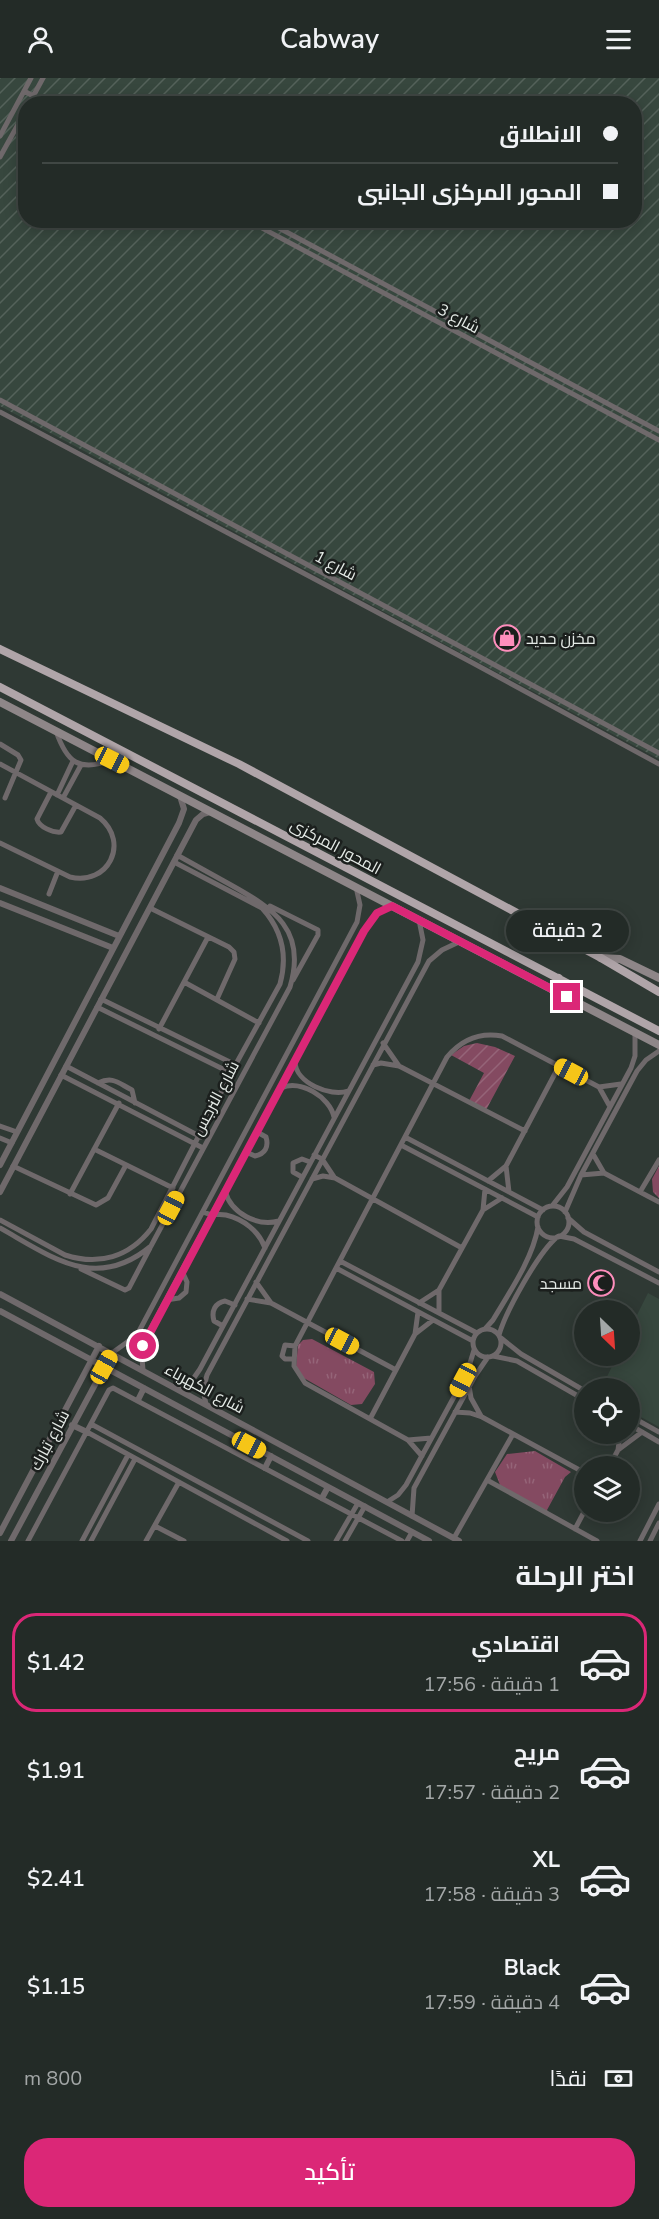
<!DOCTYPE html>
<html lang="ar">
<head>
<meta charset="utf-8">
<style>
  :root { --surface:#232b27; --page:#2b332f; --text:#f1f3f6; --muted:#a3a7a7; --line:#404744; --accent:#db2777 }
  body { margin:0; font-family:"Nunito Sans",Cairo,sans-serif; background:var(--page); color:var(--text); direction:rtl; height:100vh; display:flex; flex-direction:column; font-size:22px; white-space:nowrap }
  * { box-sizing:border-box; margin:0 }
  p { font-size:20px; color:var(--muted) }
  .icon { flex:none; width:33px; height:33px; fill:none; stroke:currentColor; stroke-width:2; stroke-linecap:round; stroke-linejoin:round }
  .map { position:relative; height:1463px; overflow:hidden; direction:ltr }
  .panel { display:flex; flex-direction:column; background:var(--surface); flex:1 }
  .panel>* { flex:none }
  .hud { position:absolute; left:18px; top:18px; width:624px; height:132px; border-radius:24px; box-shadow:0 3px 15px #0003,0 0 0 2px var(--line); direction:rtl; display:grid; align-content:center; height:132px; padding:0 24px; background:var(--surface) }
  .needle { width:39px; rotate:155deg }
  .fabs { position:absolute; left:574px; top:1222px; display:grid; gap:12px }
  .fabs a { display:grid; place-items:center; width:66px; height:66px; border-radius:50%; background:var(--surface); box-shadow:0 3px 15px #0003,0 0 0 2px var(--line); font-size:30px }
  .end { position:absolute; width:27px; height:27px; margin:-14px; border:8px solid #db2777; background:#fff; box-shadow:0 0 0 3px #fff }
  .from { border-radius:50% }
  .bubble { position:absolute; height:42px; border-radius:21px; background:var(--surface); box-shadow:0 3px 15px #0003,0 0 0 2px var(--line); font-size:20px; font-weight:600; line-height:42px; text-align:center; direction:rtl }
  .car { position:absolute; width:18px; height:36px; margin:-18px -9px; border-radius:8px; box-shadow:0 0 4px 2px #0007; background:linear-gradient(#f5c518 24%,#345 0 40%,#f5c518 0 76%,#345 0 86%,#f5c518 0) }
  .hud b { display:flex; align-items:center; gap:21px; height:57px; font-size:22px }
  .hud b+b { border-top:2px solid var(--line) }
  .hud i { width:15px; height:15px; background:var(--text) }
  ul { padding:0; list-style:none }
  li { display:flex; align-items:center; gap:18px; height:99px; margin:0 12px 9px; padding:0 12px; border:3px solid transparent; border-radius:24px }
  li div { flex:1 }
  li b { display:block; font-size:22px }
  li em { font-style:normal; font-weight:600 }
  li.active { border-color:var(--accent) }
  li>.icon { width:54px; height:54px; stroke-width:1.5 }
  h2 { padding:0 24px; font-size:27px; line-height:72px }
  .pay { display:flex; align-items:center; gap:15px; height:66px; padding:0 24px; font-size:22px }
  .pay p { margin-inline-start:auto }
  .cta { display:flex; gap:12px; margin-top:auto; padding:12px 24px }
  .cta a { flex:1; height:69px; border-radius:24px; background:var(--accent); color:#fff; font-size:24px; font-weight:600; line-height:69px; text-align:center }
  header { display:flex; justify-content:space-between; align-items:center; height:78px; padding:0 24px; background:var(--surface); font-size:27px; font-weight:600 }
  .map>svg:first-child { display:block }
  .built { fill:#37473e }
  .industrial { fill:url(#industrial-furrows); fill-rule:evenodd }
  .park { fill:url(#park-tufts) }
  .garden { fill:url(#garden-furrows) }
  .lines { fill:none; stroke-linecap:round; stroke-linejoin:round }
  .minor { stroke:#6f696b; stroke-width:5 }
  .tertiary { stroke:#6f696b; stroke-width:6 }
  .secondary { stroke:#8e8688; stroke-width:8 }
  .trunk { stroke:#b0a5a9; stroke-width:8 }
  .route { stroke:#db2777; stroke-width:8 }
  .labels { text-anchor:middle; stroke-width:5; stroke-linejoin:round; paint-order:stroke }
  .street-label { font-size:16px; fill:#e5ebe7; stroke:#1b1f1d }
  .poi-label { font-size:16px; fill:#e5ebe7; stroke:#1b1f1d; text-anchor:start }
</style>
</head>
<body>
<header><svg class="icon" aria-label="menu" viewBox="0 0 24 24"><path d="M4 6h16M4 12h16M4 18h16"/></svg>Cabway<svg class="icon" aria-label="person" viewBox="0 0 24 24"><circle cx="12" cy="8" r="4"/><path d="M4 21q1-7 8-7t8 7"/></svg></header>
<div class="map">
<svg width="659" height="1463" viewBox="0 0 659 1463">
  <defs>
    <pattern id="industrial-furrows" width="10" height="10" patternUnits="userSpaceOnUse" patternTransform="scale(1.5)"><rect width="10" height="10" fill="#37473e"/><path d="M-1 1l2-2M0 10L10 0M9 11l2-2" fill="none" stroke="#54625a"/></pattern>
    <pattern id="park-tufts" width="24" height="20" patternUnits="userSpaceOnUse" patternTransform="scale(1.5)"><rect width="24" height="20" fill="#844a61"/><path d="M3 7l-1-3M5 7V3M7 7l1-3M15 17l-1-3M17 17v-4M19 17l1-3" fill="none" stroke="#956478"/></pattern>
    <pattern id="garden-furrows" width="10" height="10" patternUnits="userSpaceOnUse" patternTransform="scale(1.5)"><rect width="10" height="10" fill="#844a61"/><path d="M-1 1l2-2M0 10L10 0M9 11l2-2" fill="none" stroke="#956478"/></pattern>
  </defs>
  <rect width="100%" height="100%" fill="#2f3934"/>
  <path class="built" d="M648,1215L659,1221V1349L630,1333V1311H601L617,1278H630V1251Z"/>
  <path class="industrial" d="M0,0H659V681L0,328ZM26,26H634V142H26Z"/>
  <path class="park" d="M659,1088V1120L653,1114L652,1101Z
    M312,1261L374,1294L375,1306L362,1326L351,1327L302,1299L296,1289L298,1267L303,1262Z
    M535,1373L571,1394L565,1399L547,1432L549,1437L500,1407L495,1394L507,1376Z"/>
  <path class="garden" d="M477,965L495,969L515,978L486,1032L469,1023L484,995L451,977L464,968Z"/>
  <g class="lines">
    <path class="minor" d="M24,13L48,26
      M29,26L43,0
      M0,58L31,0
      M0,79L26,32
      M247,142L659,362
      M264,142L659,353
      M0,322L659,675
      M0,334L471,584L659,686
      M56,653C67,685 79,694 112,682
      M0,666L18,677L21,682L5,720
      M0,686L100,740C130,765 108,808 70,799L0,765
      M51,714L37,741C39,749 53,755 61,754L76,727
      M57,717L73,683
      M63,720L81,687
      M49,816L58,793
      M270,828L318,852V857L293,902
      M150,830L229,869L234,874L235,881L217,921
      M184,904L259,945
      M101,921L236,987
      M97,929L231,995
      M159,951L208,859
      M383,965L399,988
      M295,984C296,1005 330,1019 348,1013
      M373,987L381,985L399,988L525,1053
      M66,988L201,1059
      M61,997L203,1070
      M98,1005C113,998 118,1005 132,1012L135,1025
      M599,1009L621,1006
      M281,1010C300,1001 330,1019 334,1039
      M0,1048L17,1054
      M405,1059L543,1132
      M0,1060L12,1065
      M401,1067L538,1139
      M94,1071L173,1110
      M246,1074L255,1078C265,1076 269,1069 266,1059L257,1054
      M593,1076L604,1095L659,1124
      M314,1077L322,1081L334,1099
      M13,1088L96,1127L108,1120L126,1087
      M506,1088L509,1114
      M581,1097L604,1095
      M302,1099L293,1094V1085L302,1081L310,1084
      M312,1101L323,1098L335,1100L462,1170
      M488,1103L506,1088L559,988
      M225,1113C231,1135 257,1149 279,1143
      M640,1114L659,1082
      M70,1116L119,1025
      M552,1128L567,1109L631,990L635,978V954
      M537 1144a16 16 0 1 1 32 0a16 16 0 1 1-32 0Z
      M483,1132L502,1120
      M203,1134C213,1139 216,1135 226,1137C243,1141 259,1153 265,1170
      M565,1134L581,1097L637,993L646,982L659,973
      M568,1140L584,1154L659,1194
      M0,1142L65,1177C99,1188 129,1179 151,1151L231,995L280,906C288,877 282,852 262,830L174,784
      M0,1150C52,1179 96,1214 151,1168L290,909C307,852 274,831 231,807C213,797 195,787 177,777
      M559,1158L574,1161L659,1205
      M340,1183L477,1255
      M336,1190L473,1263
      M81,1191L125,1212L129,1210L150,1170
      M256,1204L271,1225
      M439,1212V1235
      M247,1221L271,1225L396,1292
      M166,1222L179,1220L186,1214L187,1204L182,1193
      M419,1225L439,1212L483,1132L485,1111
      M223,1248L214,1243C211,1233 215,1225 225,1223L235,1227
      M473 1265a14 14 0 1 1 28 0a14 14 0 1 1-28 0Z
      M485,1251L493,1242C509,1215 533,1180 538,1149
      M415,1256L433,1242
      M499,1257C506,1233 538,1175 557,1159
      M501,1260L521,1276L585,1313
      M112,1275L137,1257L357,844L360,827L356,809
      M493,1278L517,1283L585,1322
      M293,1281H285L282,1278L285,1267L295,1268
      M143,1292L142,1280L145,1261L364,853L377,835L392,828
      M469,1308L471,1320L481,1338
      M179,1312L191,1304L200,1291L418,884L423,862L419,842
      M206,1326L203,1312L207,1297L429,883L442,872L461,863
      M455,1334L470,1335L482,1339L585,1395
      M630,1338L659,1354
      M370,1341L415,1256L418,1234
      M91,1346L308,1463
      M630,1347L659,1364
      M87,1354L287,1463
      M408,1362L431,1360
      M618,1372L642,1354
      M422,1378L408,1362L305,1305L294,1288L295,1268L447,979C462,961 480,954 502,958L599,1009L609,1027
      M609,1389L618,1372L620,1356
      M487,1402L597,1463
      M387,1424L398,1417L406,1407L467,1295L474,1272
      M412,1438L414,1410L475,1298L488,1279
      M155,1448L184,1463
      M575,1451L585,1432
      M454,1460L513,1356
      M28,1463L109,1312L113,1310L402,1463
      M82,1463L128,1377
      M91,1463L135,1381
      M146,1463L179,1404
      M336,1463L358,1425
      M345,1463L365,1428
      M407,1463L412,1454
      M640,1463L659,1426
      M650,1463L659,1445"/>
    <path class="tertiary" d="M0,810L119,858
      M0,825L113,870
      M0,1087L179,745L184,731L180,718
      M0,1114L196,742L203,736L210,734
      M0,1216L459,1463
      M0,1233L429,1463
      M138,1322L144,1310
      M72,1347L87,1354
      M265,1390L271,1378
      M322,1420L328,1409
      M0,1455L99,1268
      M11,1463L112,1275"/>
    <path class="secondary" d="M0,624L659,967
      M601,880L620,881L659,900"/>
    <path class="trunk" d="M0,571L239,686L601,880L659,914
      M0,609L659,953
      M553,912L559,900"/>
  </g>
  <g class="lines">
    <path class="route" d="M143,1268L364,853L377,835L392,828L567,919"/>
  </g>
  <defs>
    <g id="shop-ring" transform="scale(1.35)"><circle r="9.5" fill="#1b1f1d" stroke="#fe8ebc" stroke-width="1.5"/><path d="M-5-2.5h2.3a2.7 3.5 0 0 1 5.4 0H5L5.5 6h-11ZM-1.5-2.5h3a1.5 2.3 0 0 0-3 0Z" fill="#fe8ebc"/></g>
    <g id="mosque-ring" transform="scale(1.35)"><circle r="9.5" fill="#1b1f1d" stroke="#fe8ebc" stroke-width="1.5"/><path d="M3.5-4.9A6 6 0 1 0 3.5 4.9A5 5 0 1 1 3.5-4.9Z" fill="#fe8ebc"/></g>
  </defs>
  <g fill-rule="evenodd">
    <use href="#shop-ring" x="507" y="560"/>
    <use href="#mosque-ring" x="601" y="1205"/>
  </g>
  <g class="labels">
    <g class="street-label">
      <text transform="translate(459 240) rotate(28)" y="6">شارع 3</text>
      <text transform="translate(336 487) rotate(28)" y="6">شارع 1</text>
      <text transform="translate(336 768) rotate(28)" y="6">المحور المركزى</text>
      <text transform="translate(215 1020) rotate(-62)" y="6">شارع النرجس</text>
      <text transform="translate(205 1310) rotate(28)" y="6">شارع الكهرباء</text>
      <text transform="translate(49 1362) rotate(-62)" y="6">شارع تبارك</text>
    </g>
    <g class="poi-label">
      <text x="526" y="566">مخزن حديد</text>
      <text x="582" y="1211" text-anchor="end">مسجد</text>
    </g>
  </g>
</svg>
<div class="fabs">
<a><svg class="needle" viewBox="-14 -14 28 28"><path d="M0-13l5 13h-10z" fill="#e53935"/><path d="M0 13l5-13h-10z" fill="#a3a7a7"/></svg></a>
<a><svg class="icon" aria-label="locate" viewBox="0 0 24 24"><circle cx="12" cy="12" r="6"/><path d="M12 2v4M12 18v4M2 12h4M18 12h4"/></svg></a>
<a><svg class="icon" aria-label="layers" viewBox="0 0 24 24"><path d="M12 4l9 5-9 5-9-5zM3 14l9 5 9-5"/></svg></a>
</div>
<i class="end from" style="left:143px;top:1268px"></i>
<i class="end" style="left:567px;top:919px"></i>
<div class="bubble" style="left:506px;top:832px;width:123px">2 دقيقة</div>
<i class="car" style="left:112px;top:682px;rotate:117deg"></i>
<i class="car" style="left:571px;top:994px;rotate:298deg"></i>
<i class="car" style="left:171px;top:1130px;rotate:28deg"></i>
<i class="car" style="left:342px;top:1263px;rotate:118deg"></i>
<i class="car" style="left:104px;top:1289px;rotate:29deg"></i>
<i class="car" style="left:463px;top:1302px;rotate:208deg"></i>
<i class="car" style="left:249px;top:1367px;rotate:118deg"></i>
<div class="hud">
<b><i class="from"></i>الانطلاق</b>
<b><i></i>المحور المركزى الجانبى</b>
</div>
</div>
<section class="panel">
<h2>اختر الرحلة</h2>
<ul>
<li class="active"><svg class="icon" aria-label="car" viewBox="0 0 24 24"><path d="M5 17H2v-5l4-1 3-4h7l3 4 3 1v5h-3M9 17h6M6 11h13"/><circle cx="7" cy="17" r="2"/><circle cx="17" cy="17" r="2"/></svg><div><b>اقتصادي</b><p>1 دقيقة · 17:56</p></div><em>$1.42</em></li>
<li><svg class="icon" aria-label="car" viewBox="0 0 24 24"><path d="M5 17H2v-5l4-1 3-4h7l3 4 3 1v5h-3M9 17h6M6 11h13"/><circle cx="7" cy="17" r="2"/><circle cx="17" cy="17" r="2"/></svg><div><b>مريح</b><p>2 دقيقة · 17:57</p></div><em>$1.91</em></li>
<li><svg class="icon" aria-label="car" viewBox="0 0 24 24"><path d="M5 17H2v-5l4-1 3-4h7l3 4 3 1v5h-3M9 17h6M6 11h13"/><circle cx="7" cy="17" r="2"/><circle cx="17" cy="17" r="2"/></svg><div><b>XL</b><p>3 دقيقة · 17:58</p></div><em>$2.41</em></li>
<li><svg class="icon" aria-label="car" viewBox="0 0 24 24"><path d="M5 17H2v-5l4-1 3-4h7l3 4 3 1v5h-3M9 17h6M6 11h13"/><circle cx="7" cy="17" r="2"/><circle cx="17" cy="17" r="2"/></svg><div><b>Black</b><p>4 دقيقة · 17:59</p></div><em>$1.15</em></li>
</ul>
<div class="pay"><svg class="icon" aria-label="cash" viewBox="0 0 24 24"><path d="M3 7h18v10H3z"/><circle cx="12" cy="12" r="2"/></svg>نقدًا<p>800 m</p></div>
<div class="cta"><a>تأكيد</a></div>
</section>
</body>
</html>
